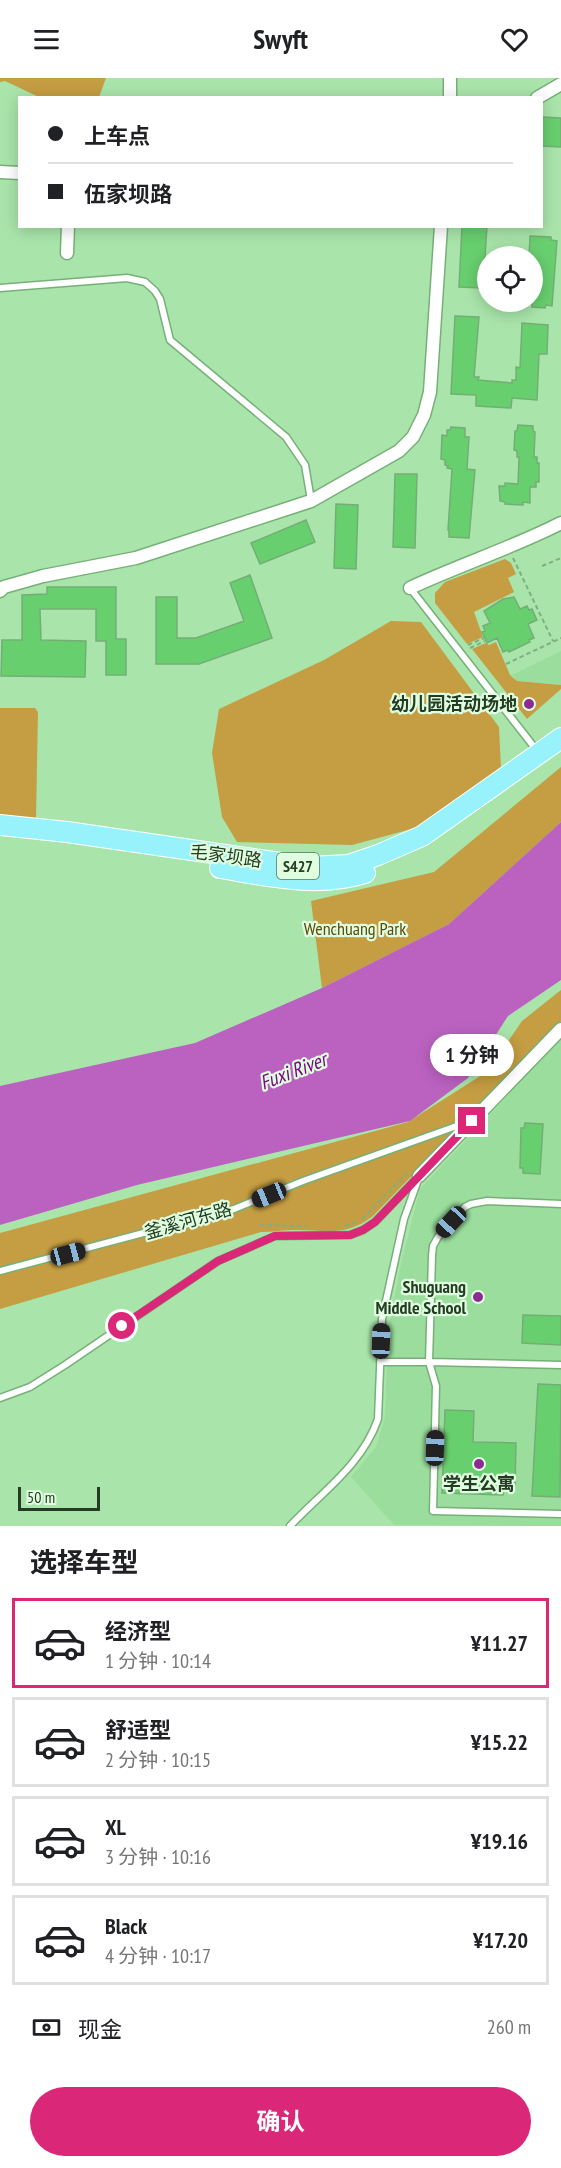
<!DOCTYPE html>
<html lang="zh">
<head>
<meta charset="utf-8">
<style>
  :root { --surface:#fff; --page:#f6f6f6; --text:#202124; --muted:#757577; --line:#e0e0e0; --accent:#db2777 }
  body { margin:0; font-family:"PT Sans Narrow","Noto Sans SC",sans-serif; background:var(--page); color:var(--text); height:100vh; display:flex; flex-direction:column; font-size:22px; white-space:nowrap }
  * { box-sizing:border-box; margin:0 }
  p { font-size:20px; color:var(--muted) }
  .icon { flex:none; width:33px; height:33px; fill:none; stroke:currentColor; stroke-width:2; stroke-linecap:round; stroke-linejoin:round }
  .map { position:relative; height:1448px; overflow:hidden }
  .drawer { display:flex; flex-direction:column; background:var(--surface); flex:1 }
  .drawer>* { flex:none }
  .guide { position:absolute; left:18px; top:18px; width:525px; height:132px; border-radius:0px; box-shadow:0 3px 15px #0003; display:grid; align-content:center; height:132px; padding:0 30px; background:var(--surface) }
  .fabs { position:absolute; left:477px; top:168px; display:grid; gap:12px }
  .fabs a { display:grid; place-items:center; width:66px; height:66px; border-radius:50%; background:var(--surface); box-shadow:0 3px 15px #0003; font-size:30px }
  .scale { position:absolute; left:18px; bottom:15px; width:82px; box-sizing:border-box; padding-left:6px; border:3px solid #243c24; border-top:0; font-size:16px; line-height:21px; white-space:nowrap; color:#243c24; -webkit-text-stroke:4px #dffddf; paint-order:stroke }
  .end { position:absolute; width:27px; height:27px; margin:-14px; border:8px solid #db2777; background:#fff; box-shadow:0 0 0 3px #fff }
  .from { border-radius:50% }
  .bubble { position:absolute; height:42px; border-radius:21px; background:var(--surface); box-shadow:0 3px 15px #0003; font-size:20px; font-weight:700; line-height:42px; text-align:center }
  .car { position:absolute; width:18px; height:36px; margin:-18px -9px; border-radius:8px; box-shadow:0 0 4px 2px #0007; background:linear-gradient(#222 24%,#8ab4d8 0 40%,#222 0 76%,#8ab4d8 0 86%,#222 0) }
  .guide b { display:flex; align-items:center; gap:21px; height:57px; font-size:22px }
  .guide b+b { border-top:2px solid var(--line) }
  .guide i { width:15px; height:15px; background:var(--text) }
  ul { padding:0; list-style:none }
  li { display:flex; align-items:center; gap:18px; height:90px; margin:0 12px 9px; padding:0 18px; border:3px solid var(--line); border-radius:0px }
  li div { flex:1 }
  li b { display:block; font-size:22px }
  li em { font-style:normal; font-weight:700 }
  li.selected { border-color:var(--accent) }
  li>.icon { width:54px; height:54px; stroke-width:1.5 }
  h2 { padding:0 30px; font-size:27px; line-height:72px }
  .pay { display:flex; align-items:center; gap:15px; height:66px; padding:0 30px; font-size:22px }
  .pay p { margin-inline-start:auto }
  .button { display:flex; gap:12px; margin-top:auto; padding:12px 30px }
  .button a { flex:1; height:69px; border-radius:36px; background:var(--accent); color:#fff; font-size:24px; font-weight:700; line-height:69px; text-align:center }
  header { display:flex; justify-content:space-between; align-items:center; height:78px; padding:0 30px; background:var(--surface); font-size:27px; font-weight:700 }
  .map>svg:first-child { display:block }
  .built { fill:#9bdd9c }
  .green { fill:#c59d42 }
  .water { fill:#bb62c0 }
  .building { fill:#68cf6f; stroke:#74ae76; stroke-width:1.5 }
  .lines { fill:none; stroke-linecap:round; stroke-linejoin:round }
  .service-casing { stroke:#76b078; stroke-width:9 }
  .minor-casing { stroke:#76b078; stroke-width:15 }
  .primary-casing { stroke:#fff; stroke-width:22 }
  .path { stroke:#7faf80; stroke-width:2; stroke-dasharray:4.5 3; stroke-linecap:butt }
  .service { stroke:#fff; stroke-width:6 }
  .minor { stroke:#fff; stroke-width:12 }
  .primary { stroke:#97f2fc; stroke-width:20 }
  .route { stroke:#db2777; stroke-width:8 }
  .poi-dot { fill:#8c2b93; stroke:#dffddf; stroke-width:2 }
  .labels { text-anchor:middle; stroke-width:4.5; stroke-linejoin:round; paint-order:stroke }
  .shield { fill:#dffddf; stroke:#5c765c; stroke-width:1.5 }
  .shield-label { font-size:16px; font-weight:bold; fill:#243c24 }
  .poi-label { font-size:18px; font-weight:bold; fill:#243c24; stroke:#dffddf; text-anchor:end }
  .street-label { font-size:18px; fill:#243c24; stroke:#dffddf }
  .park-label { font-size:18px; fill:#5f480e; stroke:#dffddf }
  .water-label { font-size:20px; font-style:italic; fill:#7e0586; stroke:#dffddf }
</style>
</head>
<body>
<header><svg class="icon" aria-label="menu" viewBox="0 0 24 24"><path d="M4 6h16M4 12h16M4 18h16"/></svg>Swyft<svg class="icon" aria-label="heart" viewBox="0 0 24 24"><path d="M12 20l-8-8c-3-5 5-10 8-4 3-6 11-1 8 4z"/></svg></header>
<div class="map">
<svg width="561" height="1448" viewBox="0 0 561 1448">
  <rect width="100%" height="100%" fill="#a9e5aa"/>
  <path class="built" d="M561,573V607L517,603L512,597Z
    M561,961V1448L394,1447L351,1399L376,1369L385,1339L388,1252L401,1186L420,1111Z"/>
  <path class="green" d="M0,0H106L99,19H39L5,3L0,4Z
    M505,481L511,485L516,496L508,500L514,514L474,534L483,559L467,566L435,525V515L445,504Z
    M391,543L421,544L499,649L501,690L419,749L352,767L237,764L222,739L212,675L219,631L324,582Z
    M496,564L510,597L517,603L561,607V611L527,641L472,571L486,565L489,567Z
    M0,630H35L38,634L36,740L31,743L0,742Z
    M561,689V744L449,846L322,910L311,823L434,794Z
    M561,912V943L373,1138C346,1159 327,1152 295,1152C284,1152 272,1154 261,1154L0,1231V1155L408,1044L488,993L522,943Z"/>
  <path class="water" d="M561,744V902L508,938L468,1000L410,1043L137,1107L0,1147V1008L195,965L322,910L449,846Z"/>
  <path class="building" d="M542,39L561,40V69L542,68Z
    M462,148H487L483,210L459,209Z
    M530,158L551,159V162L557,163L552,228L546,227L545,230L532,229V178H529Z
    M455,238L479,239L474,299H479L478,302L512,305V302H516V289L520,290L522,245L548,247L547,276H539L537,322L512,320L511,330L476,328V317L451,316Z
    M518,347L533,348V353L535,354L534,379H537V385H539V404H536V409H530V425L523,424V427L505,426V424L500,423L499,408H505V405L518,406L519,379H517V373L514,372L515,353H517Z
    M451,349L465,350V359H469L467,391L475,392L469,460L449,459V452H448L452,391L447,390L448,388L445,387V382L441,381L442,357L447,358V352H450Z
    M395,396H417L415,470L393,469Z
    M336,426L358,427L356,491L334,490Z
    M306,442L315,464L260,486L251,465Z
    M250,497L272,560L199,586H156V519H177V560H196L244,543L230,505Z
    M47,509H116V561H126V597H106V563H96V531H40L41,562L86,563L85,599L1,598L2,562H22V517L47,516Z
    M514,519L520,531L527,528L529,532L532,531L537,542L528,546L534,560L529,562L530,564L509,574L508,572L503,574L497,560L487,565L482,554L485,553L483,548L490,545L484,533L503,521Z
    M525,1045L543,1046L540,1096L523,1095V1090H520L521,1050H524Z
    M523,1237L561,1238V1267L522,1265Z
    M538,1306L561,1307L560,1419L532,1418Z
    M445,1332L474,1333L473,1364L516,1365L515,1407H504L503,1417L442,1415Z"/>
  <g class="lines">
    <g class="service-casing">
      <path id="service" d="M0,210L127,200L145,204L155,213L160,221L170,262L286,359L305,387L311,422
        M410,510L538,674
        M561,1126L487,1123L471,1126L465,1129L438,1159L433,1168L432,1178L429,1284L561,1287
        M0,1193L234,1131L303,1103L465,1045
        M380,1284H429L436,1308L433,1433L561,1436
        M0,1320L30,1309L65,1287L218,1183L275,1158L350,1157L363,1152L375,1144L419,1098
        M290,1448C322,1414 362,1387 378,1341L382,1241L404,1141L418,1102"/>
    </g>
    <g class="minor-casing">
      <path id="minor" d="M450,20V0
        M537,20L561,6
        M0,94L20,95
        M67,175L68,148
        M410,510C459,487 512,470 561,445
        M0,513L4,509L43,498L136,480L311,423L399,373L413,359L424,337L430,314L441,148
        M419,1098L561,951"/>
    </g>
    <g class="primary-casing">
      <path id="primary" d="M0,747L67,754L309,789L349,787L378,777L422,758L561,660
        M220,790C268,798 317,810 365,795"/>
    </g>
    <path class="path" d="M513,480L553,563
      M542,488L561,480
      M468,567L484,560
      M470,570L485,563
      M506,586L561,560
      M362,1141L408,1094
      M260,1147L307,1148
      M345,1148L357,1144"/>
    <use href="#service" class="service"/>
    <use href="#minor" class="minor"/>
    <use href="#primary" class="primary"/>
  </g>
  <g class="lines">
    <path class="route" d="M122,1248L218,1183L275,1158L350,1157L363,1152L375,1144L472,1043"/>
  </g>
  <g class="poi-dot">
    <circle cx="529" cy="626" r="6"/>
    <circle cx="478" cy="1219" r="6"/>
    <circle cx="479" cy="1386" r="6"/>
  </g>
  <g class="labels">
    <rect class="shield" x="277" y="775" width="42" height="26" rx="4.5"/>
    <g class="shield-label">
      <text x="298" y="794">S427</text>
    </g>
    <g class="poi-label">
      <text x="517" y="632">幼儿园活动场地</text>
      <text x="466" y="1215">Shuguang<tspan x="466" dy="21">Middle School</tspan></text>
      <text x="479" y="1412" text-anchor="middle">学生公寓</text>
    </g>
    <g class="street-label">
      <text transform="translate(226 778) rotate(8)" y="6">毛家坝路</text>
      <text transform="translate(188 1143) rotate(-16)" y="6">釜溪河东路</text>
    </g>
    <g class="park-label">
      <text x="355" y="857">Wenchuang Park</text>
    </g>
    <g class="water-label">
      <text transform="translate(293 993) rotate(-21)" y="7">Fuxi River</text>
    </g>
  </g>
</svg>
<div class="fabs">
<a><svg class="icon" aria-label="locate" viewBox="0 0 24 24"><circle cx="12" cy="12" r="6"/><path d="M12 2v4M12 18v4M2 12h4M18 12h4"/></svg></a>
</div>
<div class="scale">50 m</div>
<i class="end from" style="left:122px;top:1248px"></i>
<i class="end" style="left:472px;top:1043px"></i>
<div class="bubble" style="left:430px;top:956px;width:84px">1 分钟</div>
<i class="car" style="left:269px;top:1117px;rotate:248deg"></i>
<i class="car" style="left:451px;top:1144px;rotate:223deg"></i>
<i class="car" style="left:68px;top:1176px;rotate:75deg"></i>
<i class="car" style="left:381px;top:1263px;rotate:2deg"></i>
<i class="car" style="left:435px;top:1370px;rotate:2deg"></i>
<div class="guide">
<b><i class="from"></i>上车点</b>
<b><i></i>伍家坝路</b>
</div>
</div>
<section class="drawer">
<h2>选择车型</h2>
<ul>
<li class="selected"><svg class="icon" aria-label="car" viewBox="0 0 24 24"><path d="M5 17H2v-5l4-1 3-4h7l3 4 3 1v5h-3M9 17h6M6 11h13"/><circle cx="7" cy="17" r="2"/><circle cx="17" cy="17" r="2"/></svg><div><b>经济型</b><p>1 分钟 · 10:14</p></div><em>¥11.27</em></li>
<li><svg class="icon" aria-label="car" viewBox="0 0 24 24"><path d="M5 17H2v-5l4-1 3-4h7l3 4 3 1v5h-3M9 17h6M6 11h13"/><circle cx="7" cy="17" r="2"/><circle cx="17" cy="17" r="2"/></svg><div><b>舒适型</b><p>2 分钟 · 10:15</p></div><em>¥15.22</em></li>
<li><svg class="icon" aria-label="car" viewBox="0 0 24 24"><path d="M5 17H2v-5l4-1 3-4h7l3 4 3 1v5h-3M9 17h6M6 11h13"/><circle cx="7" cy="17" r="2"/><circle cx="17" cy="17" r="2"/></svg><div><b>XL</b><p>3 分钟 · 10:16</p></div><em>¥19.16</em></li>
<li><svg class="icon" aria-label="car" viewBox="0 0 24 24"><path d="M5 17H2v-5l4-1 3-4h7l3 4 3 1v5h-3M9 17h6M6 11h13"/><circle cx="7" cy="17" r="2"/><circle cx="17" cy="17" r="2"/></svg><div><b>Black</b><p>4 分钟 · 10:17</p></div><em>¥17.20</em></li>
</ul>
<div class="pay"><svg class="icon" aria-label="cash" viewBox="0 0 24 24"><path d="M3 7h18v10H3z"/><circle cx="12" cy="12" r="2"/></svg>现金<p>260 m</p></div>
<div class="button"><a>确认</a></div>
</section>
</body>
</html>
